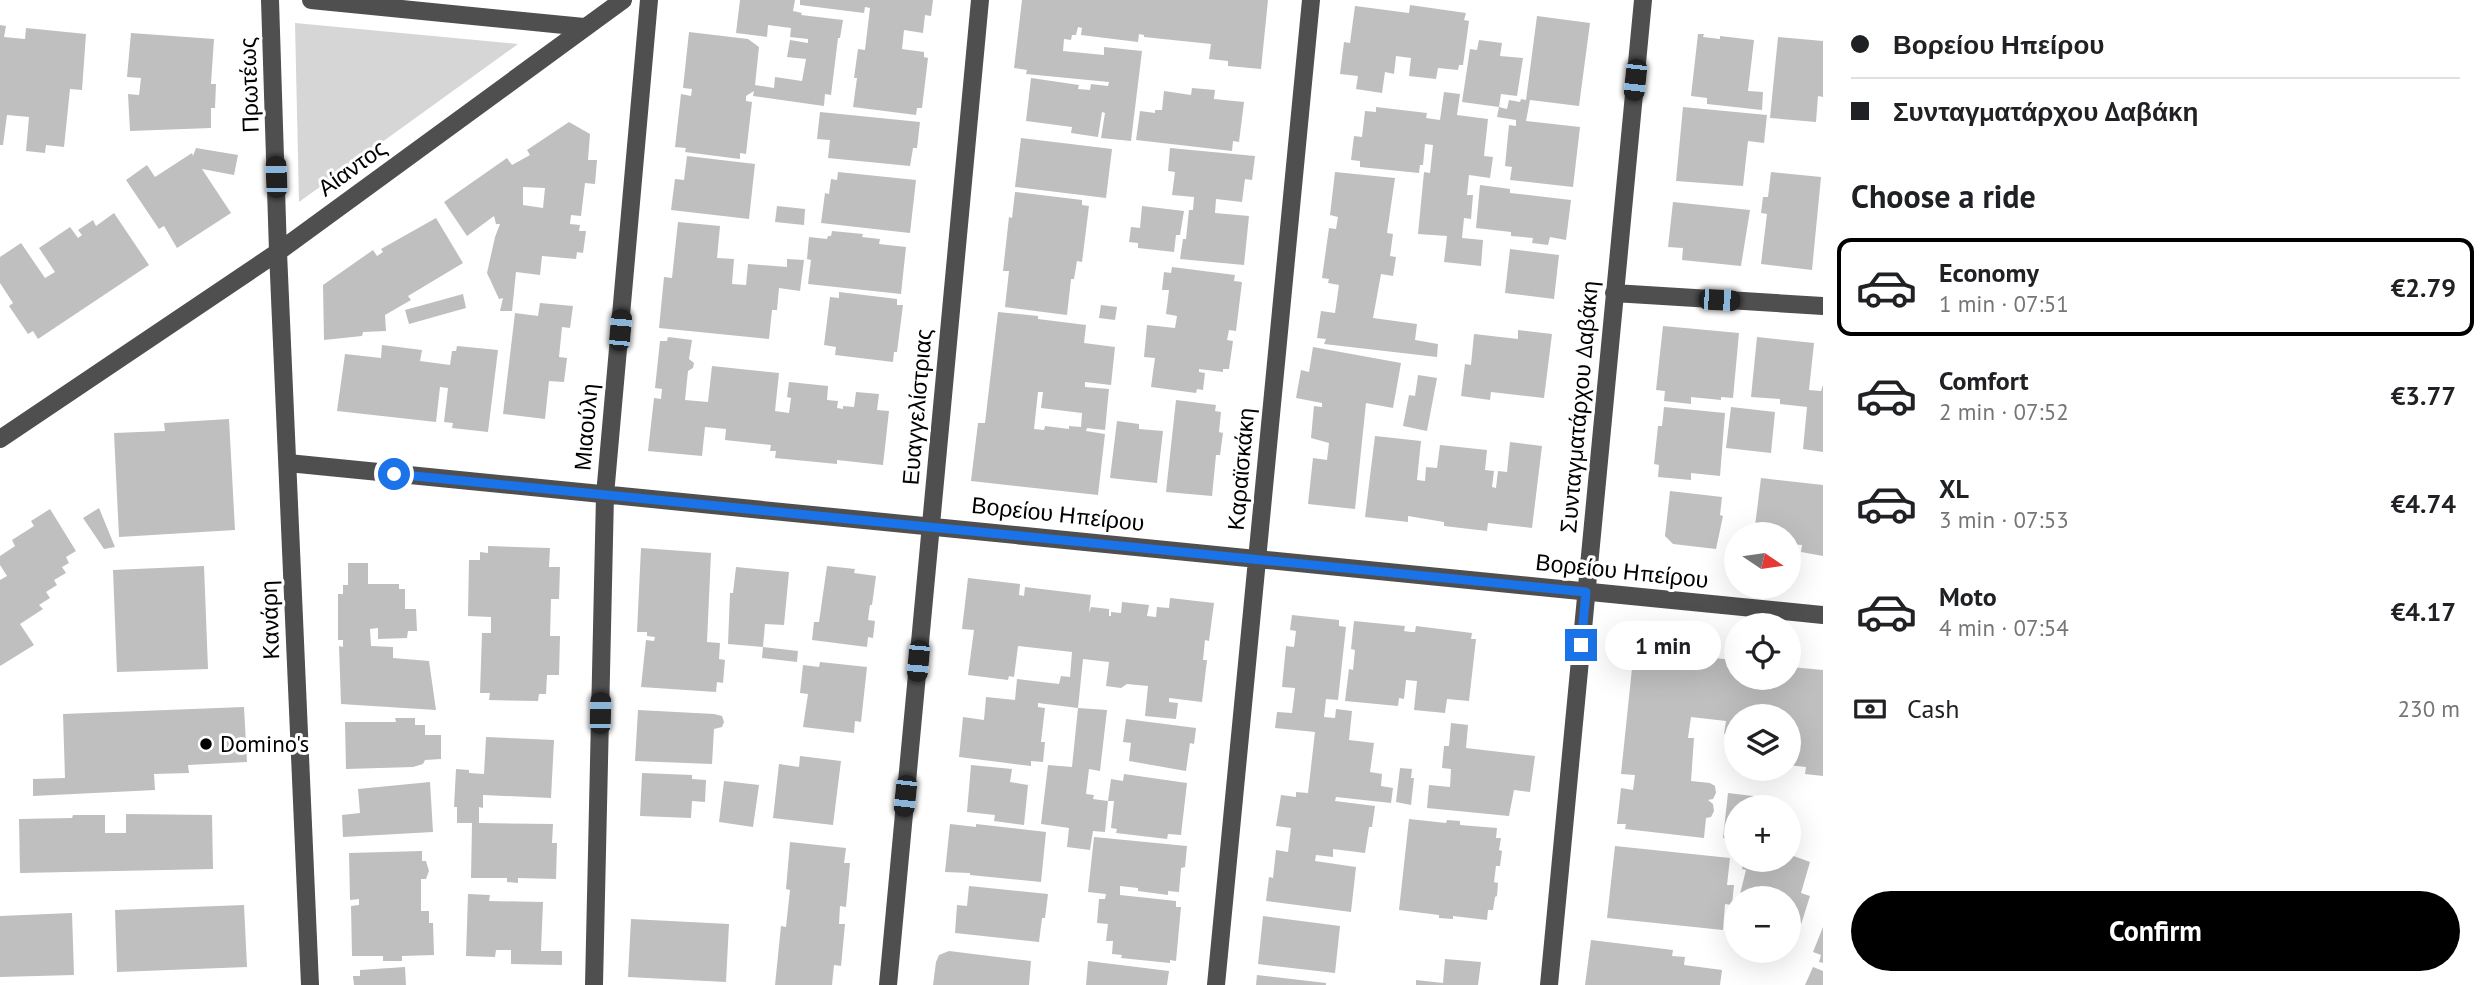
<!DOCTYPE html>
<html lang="en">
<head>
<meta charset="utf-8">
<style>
  :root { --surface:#fff; --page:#f6f6f6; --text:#202124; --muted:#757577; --line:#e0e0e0; --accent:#000 }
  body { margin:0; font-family:"PT Sans",sans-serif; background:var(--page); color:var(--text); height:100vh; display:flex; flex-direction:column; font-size:26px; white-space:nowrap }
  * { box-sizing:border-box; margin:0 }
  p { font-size:23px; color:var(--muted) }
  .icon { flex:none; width:38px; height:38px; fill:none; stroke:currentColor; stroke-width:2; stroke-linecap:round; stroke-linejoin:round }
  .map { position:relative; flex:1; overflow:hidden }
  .sheet { display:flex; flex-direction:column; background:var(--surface); width:665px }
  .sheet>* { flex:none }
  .guide { display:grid; align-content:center; height:154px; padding:0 28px; background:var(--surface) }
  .needle { width:46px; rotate:103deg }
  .fabs { position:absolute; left:1724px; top:522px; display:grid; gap:14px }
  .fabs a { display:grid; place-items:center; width:77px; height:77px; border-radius:50%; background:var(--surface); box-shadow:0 7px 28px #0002; font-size:35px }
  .end { position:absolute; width:32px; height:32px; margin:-16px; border:9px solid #1a73e8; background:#fff; box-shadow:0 0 0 4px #fff }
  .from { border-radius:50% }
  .bubble { position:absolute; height:49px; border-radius:24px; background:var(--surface); box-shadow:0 7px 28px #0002; font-size:23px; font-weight:600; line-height:49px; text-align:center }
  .car { position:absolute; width:21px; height:42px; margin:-21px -10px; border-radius:9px; box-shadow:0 0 5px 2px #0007; background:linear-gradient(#222 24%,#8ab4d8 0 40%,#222 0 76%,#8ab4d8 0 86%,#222 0) }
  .guide b { display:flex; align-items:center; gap:24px; height:66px; font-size:26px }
  .guide b+b { border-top:2px solid var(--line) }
  .guide i { width:18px; height:18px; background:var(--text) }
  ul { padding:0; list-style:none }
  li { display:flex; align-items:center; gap:21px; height:98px; margin:0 14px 10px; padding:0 14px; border:4px solid transparent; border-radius:14px }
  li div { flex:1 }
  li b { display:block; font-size:26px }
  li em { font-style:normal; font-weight:600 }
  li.current { border-color:var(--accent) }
  li>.icon { width:63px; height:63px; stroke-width:1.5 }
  h2 { padding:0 28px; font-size:32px; line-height:84px }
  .pay { display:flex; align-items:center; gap:18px; height:77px; padding:0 28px; font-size:26px }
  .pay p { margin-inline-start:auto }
  .primary-button { display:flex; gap:14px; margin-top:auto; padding:14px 28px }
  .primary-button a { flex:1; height:80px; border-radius:42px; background:var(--accent); color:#fff; font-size:28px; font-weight:600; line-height:80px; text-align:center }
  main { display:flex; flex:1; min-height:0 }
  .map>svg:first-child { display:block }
  .green { fill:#d6d6d6 }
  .building { fill:#bfbfbf; fill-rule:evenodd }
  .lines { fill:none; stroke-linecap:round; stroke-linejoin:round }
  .minor { stroke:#4f4f4f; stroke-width:18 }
  .route { stroke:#1a73e8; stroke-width:9 }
  .poi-dot { fill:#000; stroke:#fff; stroke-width:2.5 }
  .labels { text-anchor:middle; stroke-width:6; stroke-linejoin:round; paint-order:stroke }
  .street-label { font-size:23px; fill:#000; stroke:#fff }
  .poi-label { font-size:23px; fill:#000; stroke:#fff; text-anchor:start }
</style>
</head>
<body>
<main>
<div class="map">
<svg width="1823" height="985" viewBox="0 0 1823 985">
  <rect width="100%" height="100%" fill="#fff"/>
  <path class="green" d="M295,23L518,44L299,202Z"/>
  <path class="building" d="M740,0H795L793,11L802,13L801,15L843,20L840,38H838L831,95L825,94L824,106L753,96L754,91L746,96V101L752,102L746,154L740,153V159L685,152L686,148L675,147L681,94L691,96L692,89L683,88L689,32L748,39L759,47L755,85L774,88L775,77L802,81L806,59L787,57L790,40L808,43V39L790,37L791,28L768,25L767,37L736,33Z
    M800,0H933L931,16L925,15L923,33L904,30L902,49L924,52V57L928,58L922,108H917L916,115L853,107L857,78H854L858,49L865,50L870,8L865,7L864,13L800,5Z
    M1022,0H1268L1261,69L1228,66V61L1209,59L1211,44L1144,37V35L1139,34L1138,42L1081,35L1082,28L1078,27L1076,35H1072L1071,40L1064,39L1063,51L1104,55V47L1142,51L1131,141L1101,138L1105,113L1102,112L1098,137L1071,133L1072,127L1026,121L1031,78L1079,85L1078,89L1090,90L1091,84L1108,86L1109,82L1026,74L1027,70L1014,68Z
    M1410,5L1466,13L1464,20L1469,21L1463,65H1459L1458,70L1438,68L1436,79L1409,76L1411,58L1396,56L1394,74L1385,72L1382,93L1356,89L1358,76L1340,74L1344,42L1350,43L1355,6L1409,13Z
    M1537,16L1590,23L1579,106L1530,100L1526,121L1580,127L1573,187L1510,180L1512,167L1505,166L1509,125L1516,126V120L1497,117L1499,107L1507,109L1509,100L1520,102L1521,99L1526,100Z
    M0,25L6,26L4,37L25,39L26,28L86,34L82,90L70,89L64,147L46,145L45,153L26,151L29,117L7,115L3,145H0Z
    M131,33L214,39L211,84H216L215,108H211V128L130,131L128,94L139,95L141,78L127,77Z
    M1698,34H1704L1703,37L1720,39V36L1754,40L1748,91L1763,92L1762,110L1707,104V98L1691,96Z
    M1778,37L1823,41V97L1818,96L1816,122L1770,118Z
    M1479,40L1502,43L1500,56L1523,58L1517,96L1501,94L1499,107L1462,102L1470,49L1477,50Z
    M1192,88L1215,90L1214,99L1244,102L1239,142L1233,141L1232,151L1136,140L1140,111L1155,113V110H1162L1164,91L1191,95Z
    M1444,92L1460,94L1457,115L1488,119L1484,156L1493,157L1490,178L1469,175L1467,195H1473L1471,219L1464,218L1462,238L1483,240L1481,266L1444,262L1447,236L1418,234L1424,172L1430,173L1433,145L1425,144L1423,165H1420L1419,173L1360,167V161L1351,160L1354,136L1362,137L1365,111L1376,112V107L1427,113L1426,118L1440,120Z
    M1683,107L1767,115L1764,143L1748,141L1743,186L1676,181Z
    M820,112L920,122L917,148H913L910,166L828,158L830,140L817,139Z
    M569,122L590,134L588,160H597L595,184L585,183L581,216L571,215L570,224L580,225L579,231H586L583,253L577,252L576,259L542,256L540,275L516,272L512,311H500L503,298L499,299L487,273L495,237L500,224H496L494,216L467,236L444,202L507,158L512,165L530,155L527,150ZM523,187L545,188L543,208L523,205Z
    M1021,138L1112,149L1106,198L1015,187Z
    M196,148L238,155L234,175L202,169L231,213L177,248L164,226L159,229L126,180L147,165L155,177L192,153L193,156Z
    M1170,148L1255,156L1252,180L1245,179L1242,202L1216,199L1215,213L1249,216L1244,265L1180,259L1183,239H1186L1189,210H1193L1194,197L1172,195L1175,172L1168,171Z
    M687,156L755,164L749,219L671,210L675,179L684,180Z
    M838,172L916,180L910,233L821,223L825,193L829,194L831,179L837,180Z
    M1335,172L1395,178L1387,233L1393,234L1390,256L1396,257L1393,276L1381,274L1373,318L1417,324L1415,340L1438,344L1437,357L1324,344L1326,339L1317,338L1321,311L1335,313L1339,285L1328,283L1329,279L1322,278L1329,228L1336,229L1338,217L1330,215Z
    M1771,172L1821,177L1812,270L1761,264L1767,214L1761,213L1763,197H1768Z
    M1480,185L1510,189V193L1571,200L1566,240L1550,237L1548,245L1532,243L1533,238L1511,236V232L1476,228Z
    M1015,192L1082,200V205L1089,206L1082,262L1077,261L1074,279H1071L1067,315L1005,307L1009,271H1003L1009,217L1012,218Z
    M1673,202L1750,210L1741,266L1682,260L1683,248L1668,247Z
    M777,206L805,209L804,225L775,222Z
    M1142,206L1184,211L1180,235H1176L1174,252L1138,248V243L1129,242L1131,227L1140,228Z
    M114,213L149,265L38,339L33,331L28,334L9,306L13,303L0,283V257L21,243L45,278L55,272L39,248L70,227L78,238L82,235L78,230L93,220L96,226Z
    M436,218L463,263L408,296L411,300L385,315L386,331L363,332L362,336L324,340L323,285L373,250L377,256L383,252L381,249Z
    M678,222L720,226L717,258L734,259L732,284L746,285L748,264L787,267V259L804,260L800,291L779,288L777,310H772L769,339L659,328L664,277L672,278Z
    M832,231L863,234L862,237L880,239L879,244L906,247L901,294L808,284L811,260L807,259L809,237L827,239L828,236H831Z
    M1510,249L1559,255L1554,299L1505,293Z
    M1172,267L1235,275L1234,281L1242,282L1236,331L1229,330L1227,340L1233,341L1229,369H1223V372L1199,369V372L1205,373L1203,390L1197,389L1196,393L1151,387L1155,358L1144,357L1147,325L1175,328L1177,316L1166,314L1169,290H1162L1164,272L1171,273Z
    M839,292L897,299V305H903L897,352H894L893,362L835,355L836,347L824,345L830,297L839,298Z
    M463,294L466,308L409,324L405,310Z
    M540,303L573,306L570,328L562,327L559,357L567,358L564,382L549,381L545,419L503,414L515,313L538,316Z
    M1101,305L1117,307L1115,320L1099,318Z
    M998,312L1038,316V319L1086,325L1084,343L1115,347L1111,385L1085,382V387L1109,389L1105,430L1087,428L1086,431L1105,434L1098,495L971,481L978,423H985ZM1038,392H1043L1041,408L1082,413L1081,427L1069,426V429L1045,426L1044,430L1034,429Z
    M1663,326L1739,333L1733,398L1721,397V400L1691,397V404L1664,401L1665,391L1656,390Z
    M1518,330L1552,334L1544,398L1491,392L1490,400L1461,396L1465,364L1471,365L1474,334L1518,339Z
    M668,337L692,340L689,359L694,363L693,368L688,371L685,400L708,402L712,366L779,373L775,411L789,413L791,398L787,397L789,382L828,386L827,400L838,401L837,408L843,409V406L854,407L856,392L879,394L877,410L889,411L883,465L837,460V464L775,458L776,451H770L771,445L725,440L726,429L705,427L702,456L648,451L654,398L661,399L662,389L655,388L660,341H667Z
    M1757,337L1814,343L1809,390L1821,391L1823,385V452L1803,449L1807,407L1780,404V399L1751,397Z
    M382,345L422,350L420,361L450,365L452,351H456L457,346L498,350L488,432L452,428L453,423L444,422L448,388L440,387L436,422L337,411L345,354L381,358Z
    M1313,347L1401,363L1393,408L1366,403L1355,509L1308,504L1313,458L1327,460L1329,443L1311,438L1314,406L1322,407V403L1296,398L1301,370L1309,372Z
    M1418,375L1437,378L1427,431L1403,426L1409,395L1415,396Z
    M1176,400L1216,405L1215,411L1221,412L1219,432L1223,433L1220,455H1216L1212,496L1166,492Z
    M1664,407L1725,413L1720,476L1691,473V480L1658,477L1659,465L1654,464L1658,426H1662Z
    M1731,407L1775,412L1771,453L1726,448Z
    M229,419L235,530L119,537L114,433L165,431L164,423Z
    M1117,421L1139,424V429L1163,431L1157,483L1110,478Z
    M1375,436L1421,441L1417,480L1425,481L1426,467L1437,468L1440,445L1487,450L1485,470L1494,471L1492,487L1496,488L1498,471L1507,472L1510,442L1542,446L1532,528L1488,523L1487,531L1444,526V522L1408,516V522L1365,517Z
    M1761,478L1823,485V556L1801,552L1802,545L1788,544V534H1754Z
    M1670,491L1722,497L1720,515L1723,516L1716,549L1673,544L1665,536Z
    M99,508L115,547L104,549L83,518Z
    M50,509L76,551L66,557L69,563L62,567L66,573L54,580L57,585L46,592L50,598L39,605L43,609L20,624L34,645L0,666V580L7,576L0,565V556L15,546L12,540L34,526L31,521Z
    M488,546L550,548L549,567H560L559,599H551L550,636H560L559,675H547L546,694H539L538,701L489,700L490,693H480L482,633H491V617L468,616L469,560H480V552L488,553Z
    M641,548L711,553L707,642L720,643L719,659L725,660L723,683L717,682L716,692L641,687L646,640L654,641L655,637L647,636V632H637Z
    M348,563H368V584H399V589H405V609H416L417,631H408L407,638L378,639V628L370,629L371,646L393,647V658L429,661L436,710L341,704L339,646L343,647V640H338V594H343V585H348Z
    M204,566L208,669L117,672L113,570Z
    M827,566L855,569L854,573L876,576L872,605H870L868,620L875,621L873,638L868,637L867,647L812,640L814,622H819Z
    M736,567L789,572L784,625L765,624L763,647L728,644L730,593H733Z
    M968,578L1020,584L1019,595L1024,596L1025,587L1091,595L1089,613L1091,607L1109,609V616H1111V612L1121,613L1122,602L1149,605L1147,616L1156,617L1157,607L1169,608L1170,598L1214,603L1209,641L1205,640L1203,660H1207L1202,702L1169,698V702L1178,703L1176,719L1145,716L1148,686L1127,684L1121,688L1106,686L1109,662L1083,659L1078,708L1038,703V707L1045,708L1041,742H1045L1043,762L1031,761V766L959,757L963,717L984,720L986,697L1015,700L1017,679L1059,684L1061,676L1070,677L1072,652L1018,646L1014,677L1009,676L1008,680L968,675L974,630L962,629Z
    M1292,615L1339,620V626L1346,627L1338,700L1326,699L1324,717L1335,718L1336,709L1352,711L1349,740L1374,743L1370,772L1382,774L1381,786L1393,788L1391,803L1336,797L1335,801L1375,806L1372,827H1369L1365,853L1333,849V857L1316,855L1315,861L1356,867L1351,912L1266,901L1269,877L1273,878L1276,850L1288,852L1291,828L1276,826L1281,795L1296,797V792L1308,793L1315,732L1275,728L1277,712L1292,713L1295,688L1282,687L1286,646L1294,647L1296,631L1290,630Z
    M1354,621L1405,626L1404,631L1411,632H1415L1416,626L1472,633L1471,639H1476L1469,701L1447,699L1445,713L1414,710L1417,681L1406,680L1404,699L1399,698L1398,706L1345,701L1349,669L1353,670L1355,650L1351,649Z
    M763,647L798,651L797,662L762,658Z
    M1634,649L1733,660L1732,670H1736V677H1788L1791,667L1823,670V776L1805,774L1806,767L1788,765V716H1736V735L1724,734L1726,721L1691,717L1688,738H1694L1691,781L1710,783L1715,786L1716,793L1713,799L1708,800L1713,804L1714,811L1711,817L1706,818L1704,838L1625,829L1626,824H1617L1621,788L1633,790L1635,775L1621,774Z
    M820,662L867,667L861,722L855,721L854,733L803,727L808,694L800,693L803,665L819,667Z
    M244,707L247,762L188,765L189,773L154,774L155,790L33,796V779L65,778L63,714Z
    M1078,708L1107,710L1100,771L1089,769L1086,794L1094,795L1093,799L1108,801L1105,832L1093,831L1090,850L1067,847L1069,828L1041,824L1048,765L1072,767Z
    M638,710L714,714L722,716L724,722L722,727L714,729L712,764L635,761Z
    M395,718H415V725H425V735H441V759L425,760L423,764L413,767L346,769L345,722H396Z
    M1126,719L1196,728L1194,744L1190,743L1186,771L1129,761L1131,743L1123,742Z
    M1451,723L1468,725L1466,748L1535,756L1530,792L1514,790L1509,816L1427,808L1429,785L1450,787L1451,769L1442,768L1444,746H1449Z
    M486,737L554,740L551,798L483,795V808L479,807V823L553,824L552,843H557L556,879L518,878V883L507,882V878H471L472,823H457V807H454L456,769L469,770V773L484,774Z
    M800,756L841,761L833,825L773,818L779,764L799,767Z
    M971,765L1012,769L1010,782L1028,785L1024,825L994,821L995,815L967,812Z
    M1400,768L1412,769L1411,778H1414L1411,805L1396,802Z
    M1753,768H1776V773L1753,771Z
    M642,773L692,775V779L706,780L705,802L692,801L691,818L640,816Z
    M1124,774L1187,783L1181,835L1168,834L1167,839L1116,833L1117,829L1111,828L1114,801H1108L1111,779L1123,781Z
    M724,781L759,785L753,827L719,822Z
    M430,782L433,832L343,837L342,815L360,813L358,789Z
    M1728,793L1769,798L1768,807H1736V840L1723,838Z
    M126,814L212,815L213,869L20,873L19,819L72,818L73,815H105V833H126Z
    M1409,819L1446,823L1447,820L1460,821V825L1497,828L1496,838H1501L1499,850L1502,851L1500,866H1496L1494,882L1498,883L1497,896L1495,897L1493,910H1488L1487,920L1453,916V919L1439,918V915L1399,910Z
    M950,824L976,827V824L1046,832L1041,882L970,875V873L945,872Z
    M1094,837L1187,846L1185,867L1181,868L1179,892L1168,891V895L1138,891V888L1120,886V895L1176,901V907H1181L1176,961L1170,960V963L1121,958L1122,955L1112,954L1113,941H1106L1108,924L1097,923L1099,899H1105L1106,894L1088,892Z
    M790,842L846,848L844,863H850L846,907L840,906L839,924H845L841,966L834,965L832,985H775L781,926L786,927L790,890L786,889Z
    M1615,846L1730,858L1727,885H1734L1732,905L1725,904L1723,930L1607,918Z
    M422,851V861H426L429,871L426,879H421V911H429V923H433L434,955L402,956V961H383V956H352L351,906L359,905V899L350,900L349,853Z
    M1788,854L1810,862L1801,893L1810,896L1798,934L1788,931V898H1739L1746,870L1742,869L1744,859H1788Z
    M969,886L1048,894L1045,918H1042L1039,942L955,933L957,905L967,906Z
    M468,894L490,895L489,901L543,902L541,951H562V965L511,964V950H496L495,957L466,956Z
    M244,905L247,967L117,972L115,910Z
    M72,913L74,975L0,977V916Z
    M1263,916L1340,926L1335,973L1258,964Z
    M631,919L729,924L726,982L628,977Z
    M1823,927V963L1819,962L1821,955L1813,952Z
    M1591,940L1673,950L1672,956L1685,957L1684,965L1722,970L1720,985H1585Z
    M949,951L1031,961L1029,985H933L936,962L939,955Z
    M1445,959L1481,962L1478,985H1416V980L1443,983Z
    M1088,961L1169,971L1167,985H1086Z
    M405,967L406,985H354L353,976H360V970Z
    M1813,967L1823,971V985H1805Z
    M1257,975L1326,983V985H1256Z"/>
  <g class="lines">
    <path class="minor" d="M270,0L278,252L310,985
      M311,0L584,27
      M1614,293L1823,306
      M0,439L278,252L623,0
      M288,463L1823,615
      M594,985L605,495L649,0
      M888,985L980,0
      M1216,985L1311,0
      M1549,985L1643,0"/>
  </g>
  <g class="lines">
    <path class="route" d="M394,474L1586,592L1581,645"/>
  </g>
  <circle class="poi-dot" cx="206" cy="744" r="7"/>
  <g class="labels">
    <g class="street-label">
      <text transform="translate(249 85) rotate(-92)" y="8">Πρωτέως</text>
      <text transform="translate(352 168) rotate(-36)" y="8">Αίαντος</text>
      <text transform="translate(917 407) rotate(-85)" y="8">Ευαγγελίστριας</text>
      <text transform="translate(1579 407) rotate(-85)" y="8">Συνταγματάρχου Δαβάκη</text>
      <text transform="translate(586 427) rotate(-85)" y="8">Μιαούλη</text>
      <text transform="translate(1241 469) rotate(-85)" y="8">Καραϊσκάκη</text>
      <text transform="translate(1058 514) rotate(6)" y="8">Βορείου Ηπείρου</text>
      <text transform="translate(1622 571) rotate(6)" y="8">Βορείου Ηπείρου</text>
      <text transform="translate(270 620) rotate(-92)" y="8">Κανάρη</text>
    </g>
    <g class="poi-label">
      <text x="220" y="752">Domino's</text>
    </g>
  </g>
</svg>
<div class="fabs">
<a><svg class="needle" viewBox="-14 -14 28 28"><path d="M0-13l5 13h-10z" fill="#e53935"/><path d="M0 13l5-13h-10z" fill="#757577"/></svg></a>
<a><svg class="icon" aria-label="locate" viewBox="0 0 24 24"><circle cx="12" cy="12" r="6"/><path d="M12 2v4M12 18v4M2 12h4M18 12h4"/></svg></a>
<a><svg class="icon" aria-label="layers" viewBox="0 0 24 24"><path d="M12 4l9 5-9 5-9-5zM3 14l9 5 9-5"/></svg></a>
<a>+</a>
<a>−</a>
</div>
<i class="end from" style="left:394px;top:474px"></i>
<i class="end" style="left:1581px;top:645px"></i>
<div class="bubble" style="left:1605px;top:621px;width:116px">1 min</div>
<i class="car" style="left:1635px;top:80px;rotate:186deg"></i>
<i class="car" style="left:276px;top:177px;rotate:358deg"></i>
<i class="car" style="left:1719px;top:300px;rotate:93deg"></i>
<i class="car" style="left:620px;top:330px;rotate:5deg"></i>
<i class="car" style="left:918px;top:661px;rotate:185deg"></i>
<i class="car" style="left:600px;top:713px;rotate:1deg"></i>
<i class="car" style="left:905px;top:796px;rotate:186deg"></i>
</div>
<section class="sheet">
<div class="guide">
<b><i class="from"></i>Βορείου Ηπείρου</b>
<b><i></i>Συνταγματάρχου Δαβάκη</b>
</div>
<h2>Choose a ride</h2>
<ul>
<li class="current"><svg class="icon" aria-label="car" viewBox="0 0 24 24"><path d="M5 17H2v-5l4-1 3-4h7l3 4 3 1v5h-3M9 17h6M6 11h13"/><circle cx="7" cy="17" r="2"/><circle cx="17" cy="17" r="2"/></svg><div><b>Economy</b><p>1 min · 07:51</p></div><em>€2.79</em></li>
<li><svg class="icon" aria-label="car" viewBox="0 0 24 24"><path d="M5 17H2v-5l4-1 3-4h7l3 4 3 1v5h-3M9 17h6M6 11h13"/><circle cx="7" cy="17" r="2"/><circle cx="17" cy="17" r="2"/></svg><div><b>Comfort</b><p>2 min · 07:52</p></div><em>€3.77</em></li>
<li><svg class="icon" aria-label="car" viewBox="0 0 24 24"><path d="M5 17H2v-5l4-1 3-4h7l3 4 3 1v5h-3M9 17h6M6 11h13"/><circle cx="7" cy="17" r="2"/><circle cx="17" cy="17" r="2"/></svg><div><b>XL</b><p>3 min · 07:53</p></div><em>€4.74</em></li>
<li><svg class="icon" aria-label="car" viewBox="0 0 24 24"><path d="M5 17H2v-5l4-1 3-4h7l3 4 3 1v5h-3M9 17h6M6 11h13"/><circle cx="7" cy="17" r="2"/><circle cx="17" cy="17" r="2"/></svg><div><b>Moto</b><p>4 min · 07:54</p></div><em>€4.17</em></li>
</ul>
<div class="pay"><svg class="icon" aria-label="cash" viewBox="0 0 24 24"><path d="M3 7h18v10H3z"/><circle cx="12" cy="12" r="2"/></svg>Cash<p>230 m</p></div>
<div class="primary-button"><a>Confirm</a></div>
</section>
</main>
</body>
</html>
